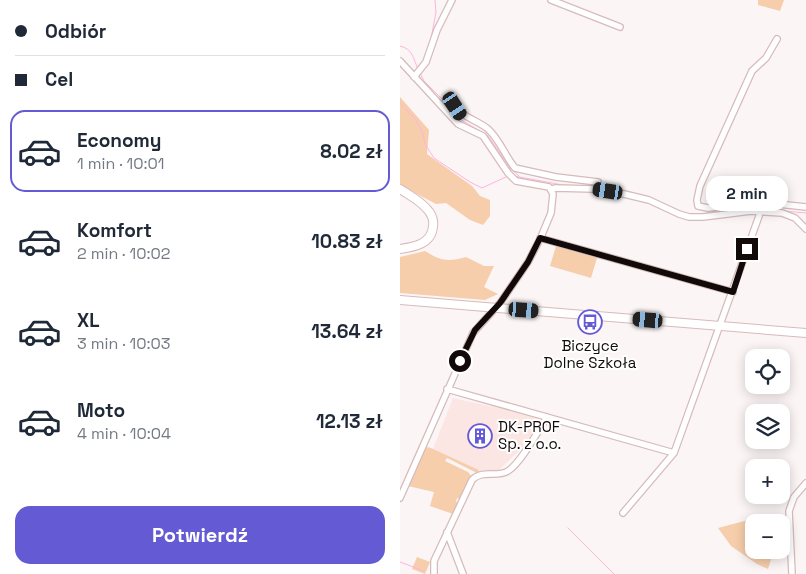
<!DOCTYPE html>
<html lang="pl">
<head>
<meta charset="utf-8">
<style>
  :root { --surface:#fff; --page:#f6f6f7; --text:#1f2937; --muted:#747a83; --line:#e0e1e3; --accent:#645ad4 }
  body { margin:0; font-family:"Space Grotesk",sans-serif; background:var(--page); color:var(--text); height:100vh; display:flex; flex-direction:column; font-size:19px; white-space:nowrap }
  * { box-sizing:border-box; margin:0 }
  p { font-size:16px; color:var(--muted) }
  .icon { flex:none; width:28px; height:28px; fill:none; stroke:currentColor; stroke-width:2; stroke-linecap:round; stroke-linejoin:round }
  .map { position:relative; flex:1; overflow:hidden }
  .side { display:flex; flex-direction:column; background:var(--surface); width:400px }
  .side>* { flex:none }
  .top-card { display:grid; align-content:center; height:110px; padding:0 15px; background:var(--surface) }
  .controls { position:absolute; left:345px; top:349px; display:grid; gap:10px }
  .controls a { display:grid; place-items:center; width:45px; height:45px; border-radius:10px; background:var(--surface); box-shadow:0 2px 12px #0003; font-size:25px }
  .end { position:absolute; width:22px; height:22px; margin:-11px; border:6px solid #120909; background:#fff; box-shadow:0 0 0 2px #fff }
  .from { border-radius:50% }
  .bubble { position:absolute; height:35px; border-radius:15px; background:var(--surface); box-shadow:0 2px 12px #0003; font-size:16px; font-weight:600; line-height:35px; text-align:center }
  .car { position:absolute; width:15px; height:30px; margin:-15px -8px; border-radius:6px; box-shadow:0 0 4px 1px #0007; background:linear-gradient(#222 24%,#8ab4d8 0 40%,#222 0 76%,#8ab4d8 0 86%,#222 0) }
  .top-card b { display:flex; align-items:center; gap:18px; height:48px; font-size:19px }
  .top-card b+b { border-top:1px solid var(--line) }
  .top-card i { width:12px; height:12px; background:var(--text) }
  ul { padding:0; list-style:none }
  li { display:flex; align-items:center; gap:15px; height:82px; margin:0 10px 8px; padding:0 5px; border:2px solid transparent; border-radius:15px }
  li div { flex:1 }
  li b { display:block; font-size:19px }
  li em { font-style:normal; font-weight:600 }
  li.current { border-color:var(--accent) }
  li>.icon { width:45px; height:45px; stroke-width:1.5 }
  .action { display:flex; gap:10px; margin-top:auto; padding:10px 15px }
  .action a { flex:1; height:58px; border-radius:15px; background:var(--accent); color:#fff; font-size:20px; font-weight:600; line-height:58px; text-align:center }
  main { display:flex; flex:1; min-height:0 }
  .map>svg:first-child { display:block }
  .built { fill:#fce6e4 }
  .green { fill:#f6ceac }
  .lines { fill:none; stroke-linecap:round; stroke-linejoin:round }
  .stream { stroke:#ffb3e1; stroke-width:1 }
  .minor-casing { stroke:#d7bbba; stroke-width:8 }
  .major-casing { stroke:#d7bbba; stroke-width:10 }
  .minor { stroke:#fff; stroke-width:5.5 }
  .major { stroke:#fff; stroke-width:8 }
  .route { stroke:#120909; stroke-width:6 }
  .labels { text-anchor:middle; stroke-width:4; stroke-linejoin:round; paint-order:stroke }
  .poi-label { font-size:15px; fill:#120909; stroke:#fff }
</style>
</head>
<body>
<main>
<section class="side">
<div class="top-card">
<b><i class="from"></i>Odbiór</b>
<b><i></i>Cel</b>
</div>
<ul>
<li class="current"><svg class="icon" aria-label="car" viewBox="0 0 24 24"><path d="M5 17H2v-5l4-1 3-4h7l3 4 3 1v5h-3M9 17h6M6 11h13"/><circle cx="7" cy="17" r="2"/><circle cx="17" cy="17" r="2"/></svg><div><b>Economy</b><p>1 min · 10:01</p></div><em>8.02 zł</em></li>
<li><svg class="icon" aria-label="car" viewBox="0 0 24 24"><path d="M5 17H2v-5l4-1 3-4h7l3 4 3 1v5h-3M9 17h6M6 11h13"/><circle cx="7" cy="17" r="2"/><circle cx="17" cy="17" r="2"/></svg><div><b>Komfort</b><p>2 min · 10:02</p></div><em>10.83 zł</em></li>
<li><svg class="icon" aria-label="car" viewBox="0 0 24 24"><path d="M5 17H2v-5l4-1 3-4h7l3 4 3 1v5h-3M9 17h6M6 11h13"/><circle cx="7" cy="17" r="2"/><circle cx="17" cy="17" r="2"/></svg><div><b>XL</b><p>3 min · 10:03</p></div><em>13.64 zł</em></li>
<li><svg class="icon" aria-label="car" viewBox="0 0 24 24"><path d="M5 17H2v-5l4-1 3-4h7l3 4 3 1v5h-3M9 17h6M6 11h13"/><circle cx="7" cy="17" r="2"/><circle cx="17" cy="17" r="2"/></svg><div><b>Moto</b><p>4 min · 10:04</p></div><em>12.13 zł</em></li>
</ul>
<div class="action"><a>Potwierdź</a></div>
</section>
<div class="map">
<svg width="406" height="574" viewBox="0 0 406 574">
  <rect width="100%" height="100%" fill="#fbf5f5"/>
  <path class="built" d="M53,398L144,418L121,449L99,470H79L33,449Z"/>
  <path class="green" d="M358,0H384L380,11L358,5Z
    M0,97L29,130L27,154L72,186L80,196L90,200V216L83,225L70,220L46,203L36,204L0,185Z
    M156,246L197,258L191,278L150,266Z
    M25,251C41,261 48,262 66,257L84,266H94L84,287L98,294L85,300L0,293V257Z
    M27,447L31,448L79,470L77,473L47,458L45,461L68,472L72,477L61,499L57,498L56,502L59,503L53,514L30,506L34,492L8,486L23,450Z
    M348,520L354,524V550H374L368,569L357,564L331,546L318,528Z
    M17,557L30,562L25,574L12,569Z"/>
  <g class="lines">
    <path class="stream" d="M31,39L36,12L35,0
      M0,46C13,49 13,58 18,69
      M20,73L24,81L44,101L52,112L63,121L88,136L111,169L119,176
      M0,103L16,120L23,134L25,144L34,158L70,182L82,188L108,176
      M114,176L163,185L185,186
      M238,195L251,198
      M361,208L374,210
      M383,211L406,213
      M304,214L314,211L357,208
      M168,528L214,574
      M0,562L24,571"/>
    <g class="minor-casing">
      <path id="minor" d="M151,0L220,27
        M377,39L366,58L352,71L300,186L297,200L298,206L308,208L360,202L406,207
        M0,61L58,124L83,136L108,173L116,181L149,187L153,194L151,213L141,237L128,262L100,303L73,333L0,498
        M14,77L26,62L37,30L52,0
        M54,99C58,118 75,118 88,129C100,140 105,156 115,168L156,177L198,182
        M152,189L155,188L193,189L224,194L249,200L279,214L289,217H303L351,211L382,213L395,218L406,229
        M140,238L333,292
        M47,389L274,453
        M223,513L274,453L359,216L360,202
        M47,532L63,574
        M34,574V561L72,480C82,469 97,478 108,471C121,463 138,431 147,417
        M392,574L389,511L394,497L406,483"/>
    </g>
    <g class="major-casing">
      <path id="major" d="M0,189C9,195 19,200 26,208C31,213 34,220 33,226C32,244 14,247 0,249
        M0,300L406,333"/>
    </g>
    <use href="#minor" class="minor"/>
    <use href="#major" class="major"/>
  </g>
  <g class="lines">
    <path class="route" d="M60,361L75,330L100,303L128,262L140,238L333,292L347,249"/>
  </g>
  <defs>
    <g id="bus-ring" transform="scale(1.25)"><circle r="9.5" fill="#fff" stroke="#645ad4" stroke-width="1.5"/><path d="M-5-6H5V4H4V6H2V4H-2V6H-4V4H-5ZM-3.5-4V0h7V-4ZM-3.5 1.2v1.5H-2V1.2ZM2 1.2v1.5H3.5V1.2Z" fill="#645ad4"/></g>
    <g id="building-ring" transform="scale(1.25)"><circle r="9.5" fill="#fff" stroke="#645ad4" stroke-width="1.5"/><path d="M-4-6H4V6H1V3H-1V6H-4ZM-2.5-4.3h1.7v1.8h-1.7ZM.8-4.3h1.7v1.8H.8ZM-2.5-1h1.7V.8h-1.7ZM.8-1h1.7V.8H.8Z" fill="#645ad4"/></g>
  </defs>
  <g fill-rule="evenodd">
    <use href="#bus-ring" x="190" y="322"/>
    <use href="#building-ring" x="80" y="436"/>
  </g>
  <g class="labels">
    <g class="poi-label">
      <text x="190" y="351">Biczyce<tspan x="190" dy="17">Dolne Szkoła</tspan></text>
      <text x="98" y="432" text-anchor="start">DK-PROF<tspan x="98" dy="17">Sp. z o.o.</tspan></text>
    </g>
  </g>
</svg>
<div class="controls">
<a><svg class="icon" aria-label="locate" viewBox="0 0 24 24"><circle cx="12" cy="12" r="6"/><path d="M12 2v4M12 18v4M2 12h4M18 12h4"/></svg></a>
<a><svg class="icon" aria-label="layers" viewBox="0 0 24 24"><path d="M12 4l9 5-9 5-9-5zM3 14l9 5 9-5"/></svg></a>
<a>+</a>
<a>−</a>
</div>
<i class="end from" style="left:60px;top:361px"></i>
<i class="end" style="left:347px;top:249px"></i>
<div class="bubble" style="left:306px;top:176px;width:82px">2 min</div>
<i class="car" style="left:55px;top:106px;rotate:147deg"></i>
<i class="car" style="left:208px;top:191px;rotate:279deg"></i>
<i class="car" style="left:124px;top:310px;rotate:94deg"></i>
<i class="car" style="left:248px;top:320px;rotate:275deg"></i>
</div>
</main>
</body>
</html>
